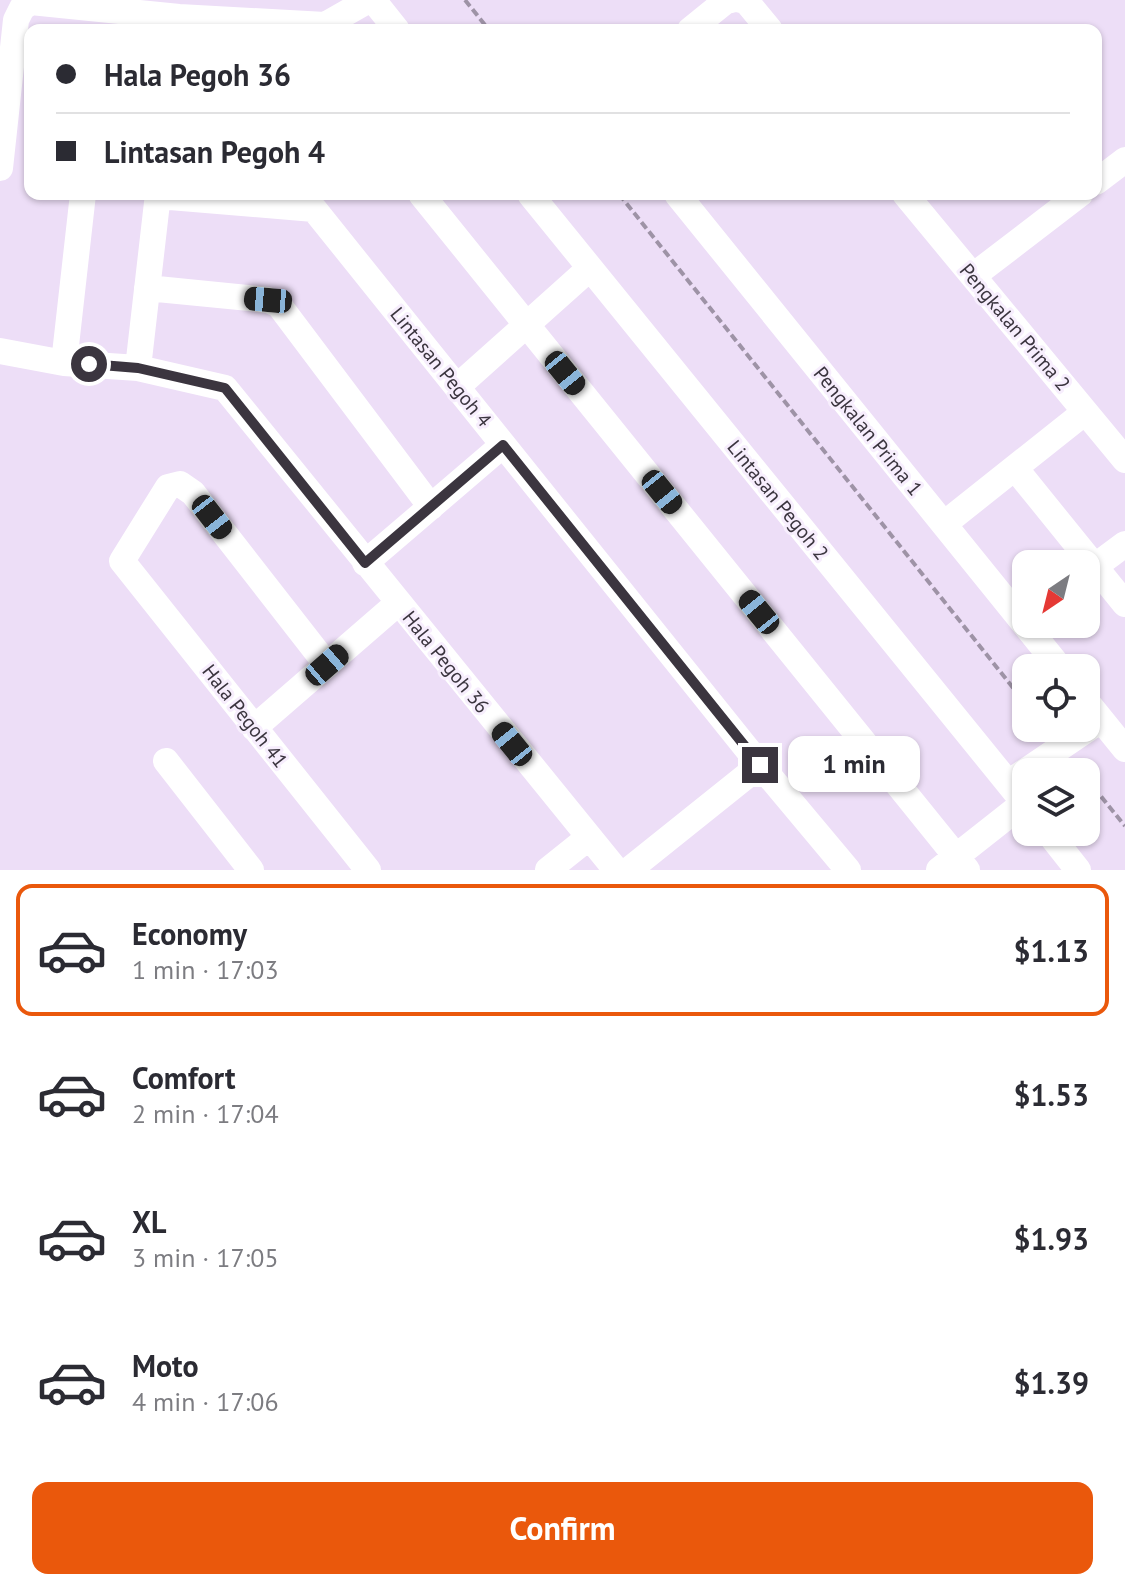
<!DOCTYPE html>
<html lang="en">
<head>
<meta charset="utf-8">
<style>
  :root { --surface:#fff; --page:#f2f2f3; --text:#2b2b33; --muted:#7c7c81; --line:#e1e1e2; --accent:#ea580c }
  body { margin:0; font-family:"PT Sans",sans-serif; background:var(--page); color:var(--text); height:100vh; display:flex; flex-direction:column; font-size:30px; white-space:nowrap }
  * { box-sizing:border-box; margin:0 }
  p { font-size:26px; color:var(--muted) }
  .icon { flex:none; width:44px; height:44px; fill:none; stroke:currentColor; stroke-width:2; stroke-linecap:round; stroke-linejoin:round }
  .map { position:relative; height:870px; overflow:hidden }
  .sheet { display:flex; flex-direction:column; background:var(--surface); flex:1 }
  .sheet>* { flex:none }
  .banner { position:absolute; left:24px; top:24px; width:1078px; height:176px; border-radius:16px; box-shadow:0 2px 6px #0004; display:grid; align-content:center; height:176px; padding:0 32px; background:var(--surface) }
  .needle { width:52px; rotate:215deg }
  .tools { position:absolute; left:1012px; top:550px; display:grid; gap:16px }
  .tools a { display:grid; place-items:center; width:88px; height:88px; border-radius:16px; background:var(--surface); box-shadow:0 2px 6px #0004; font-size:40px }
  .end { position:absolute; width:36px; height:36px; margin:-18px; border:10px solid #3b353f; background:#fff; box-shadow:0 0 0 4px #fff }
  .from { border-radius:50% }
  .bubble { position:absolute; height:56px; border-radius:16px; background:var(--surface); box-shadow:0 2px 6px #0004; font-size:26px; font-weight:800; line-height:56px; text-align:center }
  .car { position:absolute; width:24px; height:48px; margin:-24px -12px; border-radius:10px; box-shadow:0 0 6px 2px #0007; background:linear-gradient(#222 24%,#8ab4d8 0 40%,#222 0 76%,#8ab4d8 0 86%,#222 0) }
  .banner b { display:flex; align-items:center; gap:28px; height:76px; font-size:30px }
  .banner b+b { border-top:2px solid var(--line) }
  .banner i { width:20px; height:20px; background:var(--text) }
  ul { padding:14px 0 0; list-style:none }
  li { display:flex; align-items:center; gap:24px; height:132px; margin:0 16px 12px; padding:0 16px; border:4px solid transparent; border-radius:16px }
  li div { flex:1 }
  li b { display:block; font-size:30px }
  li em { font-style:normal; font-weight:800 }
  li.selected { border-color:var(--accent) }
  li>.icon { width:72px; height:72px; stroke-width:1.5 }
  .cta { display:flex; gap:16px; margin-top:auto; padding:16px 32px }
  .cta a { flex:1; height:92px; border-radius:16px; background:var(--accent); color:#fff; font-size:32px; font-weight:800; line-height:92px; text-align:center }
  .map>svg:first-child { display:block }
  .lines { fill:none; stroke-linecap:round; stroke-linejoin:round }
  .path { stroke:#9e93a6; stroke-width:4; stroke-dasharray:8 4; stroke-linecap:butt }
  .minor { stroke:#fff; stroke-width:26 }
  .route { stroke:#3b353f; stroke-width:10 }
  .labels { text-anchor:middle; stroke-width:6; stroke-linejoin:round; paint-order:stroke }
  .street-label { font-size:20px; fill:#3b353f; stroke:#f7eefd }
</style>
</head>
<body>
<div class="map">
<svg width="1125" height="870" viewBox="0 0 1125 870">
  <rect width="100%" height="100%" fill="#eddef7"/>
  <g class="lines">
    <path class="path" d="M465,0L489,30
      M619,194L1026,704
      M1086,778L1125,826"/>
    <path class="minor" d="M373,0L397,30
      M741,0L746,1L770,30
      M690,30L726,1L731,0
      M0,168L16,20L22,8L31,2L179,17L325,25L369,0
      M1096,182L1125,160
      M421,194L967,870
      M530,194L1026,805
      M677,194L1060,668
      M905,194L1125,460
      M158,196L314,209L760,765L848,870
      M973,276L1080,194
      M147,288L268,300L279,305L431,507
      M0,351L64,363L138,368L225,388L616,870
      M64,363L83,194
      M138,368L158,194
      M457,387L590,268
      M1015,468L1125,604
      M944,524L1085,412
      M365,563L503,445
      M1086,573L1125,544
      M327,665L193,493L180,484L168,487L122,561L368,870
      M1086,701L1125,749
      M254,728L398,603
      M166,761L251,870
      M1008,783L1101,720
      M1048,832L1078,870
      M548,870L588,838
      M629,870L760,765
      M939,870L1024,803"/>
  </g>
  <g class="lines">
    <path class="route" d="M89,364L138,368L225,388L365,563L503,445L760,765"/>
  </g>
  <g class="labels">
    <g class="street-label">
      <text transform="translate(1015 327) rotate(50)" y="7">Pengkalan Prima 2</text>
      <text transform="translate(441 367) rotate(51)" y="7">Lintasan Pegoh 4</text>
      <text transform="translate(868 431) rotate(51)" y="7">Pengkalan Prima 1</text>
      <text transform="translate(778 500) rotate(51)" y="7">Lintasan Pegoh 2</text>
      <text transform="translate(446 662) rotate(51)" y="7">Hala Pegoh 36</text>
      <text transform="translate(245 716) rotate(52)" y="7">Hala Pegoh 41</text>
    </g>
  </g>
</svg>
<div class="tools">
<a><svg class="needle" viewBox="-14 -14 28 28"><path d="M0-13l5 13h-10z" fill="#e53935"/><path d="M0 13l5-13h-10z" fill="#7c7c81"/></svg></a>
<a><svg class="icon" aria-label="locate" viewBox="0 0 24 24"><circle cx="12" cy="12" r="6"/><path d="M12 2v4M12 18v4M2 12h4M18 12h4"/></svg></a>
<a><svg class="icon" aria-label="layers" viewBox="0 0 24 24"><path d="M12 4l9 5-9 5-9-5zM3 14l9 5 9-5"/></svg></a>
</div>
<i class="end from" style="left:89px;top:364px"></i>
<i class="end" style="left:760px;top:765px"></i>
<div class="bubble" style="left:788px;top:736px;width:132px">1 min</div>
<i class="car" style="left:268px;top:300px;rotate:275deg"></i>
<i class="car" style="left:565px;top:373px;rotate:141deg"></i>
<i class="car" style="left:662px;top:492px;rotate:141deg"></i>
<i class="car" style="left:212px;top:517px;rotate:142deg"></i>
<i class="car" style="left:759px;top:612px;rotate:321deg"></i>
<i class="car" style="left:327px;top:665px;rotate:49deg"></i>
<i class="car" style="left:512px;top:744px;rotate:321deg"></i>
<div class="banner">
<b><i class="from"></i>Hala Pegoh 36</b>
<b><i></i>Lintasan Pegoh 4</b>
</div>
</div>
<section class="sheet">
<ul>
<li class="selected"><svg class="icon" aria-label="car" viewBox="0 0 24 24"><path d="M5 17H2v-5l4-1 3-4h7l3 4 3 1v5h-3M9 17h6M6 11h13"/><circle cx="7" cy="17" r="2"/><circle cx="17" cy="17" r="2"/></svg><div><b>Economy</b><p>1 min · 17:03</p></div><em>$1.13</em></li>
<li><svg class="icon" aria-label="car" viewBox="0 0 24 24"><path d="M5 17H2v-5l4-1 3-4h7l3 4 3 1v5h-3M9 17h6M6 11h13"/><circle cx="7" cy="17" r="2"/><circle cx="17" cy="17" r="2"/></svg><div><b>Comfort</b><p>2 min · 17:04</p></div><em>$1.53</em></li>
<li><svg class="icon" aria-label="car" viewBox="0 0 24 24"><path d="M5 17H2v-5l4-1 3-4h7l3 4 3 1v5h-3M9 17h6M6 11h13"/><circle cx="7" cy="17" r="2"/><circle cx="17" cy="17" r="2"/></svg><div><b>XL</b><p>3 min · 17:05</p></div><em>$1.93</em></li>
<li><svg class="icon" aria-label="car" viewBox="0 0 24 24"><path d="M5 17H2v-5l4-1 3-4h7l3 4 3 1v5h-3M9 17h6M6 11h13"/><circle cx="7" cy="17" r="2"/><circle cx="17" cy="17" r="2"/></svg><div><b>Moto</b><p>4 min · 17:06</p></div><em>$1.39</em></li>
</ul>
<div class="cta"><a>Confirm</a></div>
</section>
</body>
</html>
